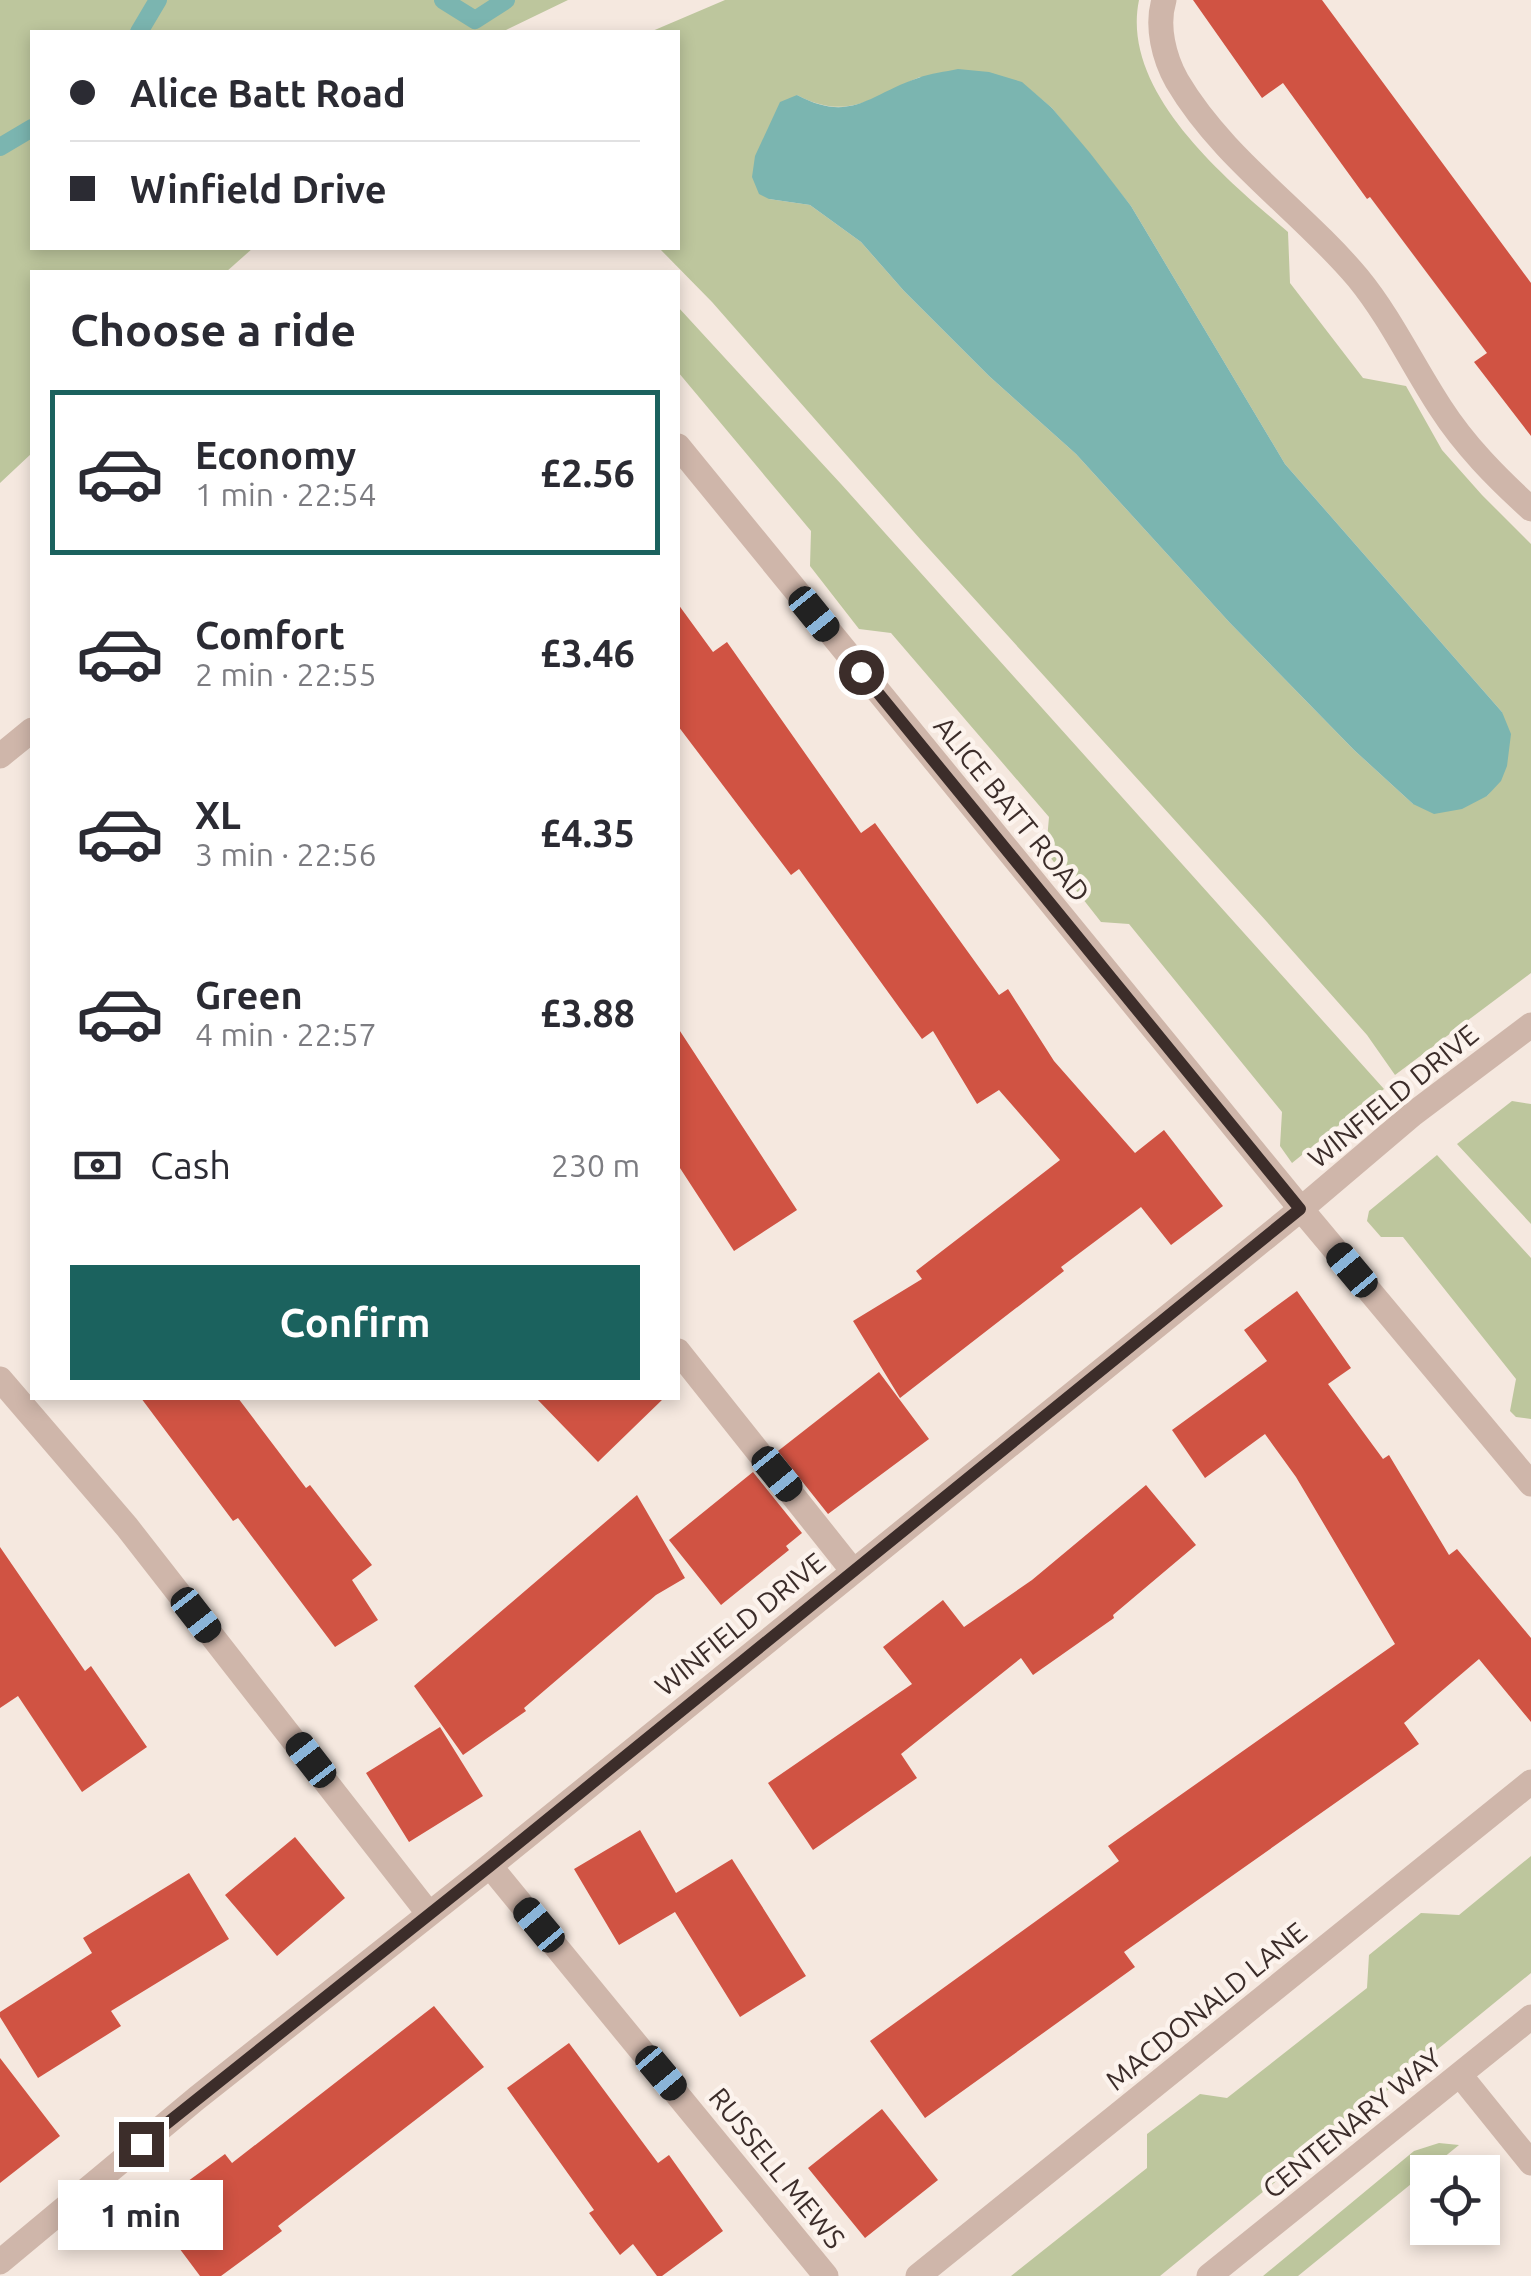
<!DOCTYPE html>
<html lang="en">
<head>
<meta charset="utf-8">
<style>
  :root { --surface:#fff; --page:#f2f2f3; --text:#2b2b33; --muted:#7c7c81; --line:#e1e1e2; --accent:#1b625e }
  body { margin:0; font-family:Ubuntu,sans-serif; background:var(--page); color:var(--text); height:100vh; display:flex; flex-direction:column; font-size:38px; white-space:nowrap }
  * { box-sizing:border-box; margin:0 }
  p { font-size:32px; color:var(--muted) }
  .icon { flex:none; width:55px; height:55px; fill:none; stroke:currentColor; stroke-width:2; stroke-linecap:round; stroke-linejoin:round }
  .map { position:relative; flex:1; overflow:hidden }
  .side { position:absolute; left:30px; top:270px; width:650px; height:1130px; display:flex; flex-direction:column; background:var(--surface); border-radius:0px; box-shadow:0 5px 15px #0003 }
  .side>* { flex:none }
  .hud { position:absolute; left:30px; top:30px; width:650px; height:220px; border-radius:0px; box-shadow:0 5px 15px #0003; display:grid; align-content:center; height:220px; padding:0 40px; background:var(--surface) }
  .fabs { position:absolute; left:1410px; top:2155px; display:grid; gap:20px }
  .fabs a { display:grid; place-items:center; width:90px; height:90px; border-radius:0px; background:var(--surface); box-shadow:0 5px 15px #0003; font-size:50px }
  .end { position:absolute; width:45px; height:45px; margin:-22px; border:12px solid #3c2d2a; background:#fff; box-shadow:0 0 0 5px #fff }
  .from { border-radius:50% }
  .bubble { position:absolute; height:70px; border-radius:0px; background:var(--surface); box-shadow:0 5px 15px #0003; font-size:32px; font-weight:700; line-height:70px; text-align:center }
  .car { position:absolute; width:30px; height:60px; margin:-30px -15px; border-radius:12px; box-shadow:0 0 8px 2px #0007; background:linear-gradient(#222 24%,#8ab4d8 0 40%,#222 0 76%,#8ab4d8 0 86%,#222 0) }
  .hud b { display:flex; align-items:center; gap:35px; height:95px; font-size:38px }
  .hud b+b { border-top:2px solid var(--line) }
  .hud i { width:25px; height:25px; background:var(--text) }
  ul { padding:0; list-style:none }
  li { display:flex; align-items:center; gap:30px; height:165px; margin:0 20px 15px; padding:0 20px; border:5px solid transparent; border-radius:0px }
  li div { flex:1 }
  li b { display:block; font-size:38px }
  li em { font-style:normal; font-weight:700 }
  li.current { border-color:var(--accent) }
  li>.icon { width:90px; height:90px; stroke-width:1.5 }
  h2 { padding:0 40px; font-size:45px; line-height:120px }
  .pay { display:flex; align-items:center; gap:25px; height:110px; padding:0 40px; font-size:38px }
  .pay p { margin-inline-start:auto }
  .primary-button { display:flex; gap:20px; margin-top:auto; padding:20px 40px }
  .primary-button a { flex:1; height:115px; border-radius:0px; background:var(--accent); color:#fff; font-size:40px; font-weight:700; line-height:115px; text-align:center }
  .map>svg:first-child { display:block }
  .green { fill:#bdc69d; fill-rule:evenodd }
  .water { fill:#7bb5b0 }
  .lines { fill:none; stroke-linecap:round; stroke-linejoin:round }
  .stream { stroke:#7bb5b0; stroke-width:18 }
  .building { fill:#d05343 }
  .street { stroke:#cfb6aa; stroke-width:25 }
  .route { stroke:#3c2d2a; stroke-width:12 }
  .labels { text-anchor:middle; stroke-width:9; stroke-linejoin:round; paint-order:stroke }
  .street-label { font-size:28px; fill:#3c2d2a; stroke:#fcf3ed }
</style>
</head>
<body>
<div class="map">
<svg width="1531" height="2276" viewBox="0 0 1531 2276">
  <rect width="100%" height="100%" fill="#f5e8df"/>
  <path class="green" d="M0,0H568L502,32H32V248H253L226,272H32V453L0,483Z
    M725,0H1139C1120,92 1226,179 1288,232L1290,283L1363,378L1406,386L1442,450L1482,495L1531,544V973L1395,1075L1367,1035L1267,922L921,540L712,302L659,248H678V32H650ZM920,77L1022,83L1052,108L1131,206L1285,464L1502,712C1505,749 1513,767 1487,796L1413,804L1354,750L1230,623L1076,454L989,376L904,291L861,242L810,205L769,199L797,95C848,122 873,97 920,77Z
    M678,307L841,484L1384,1089L1292,1163L1280,1146L1282,1112L1129,924L1101,922L1046,852L1049,817L891,633L859,629L810,566L811,531L678,372Z
    M1512,1101L1531,1104V1224L1457,1144Z
    M1437,1155L1531,1258V1419L1516,1417L1510,1411L1516,1379L1403,1237H1381L1367,1221L1369,1211Z
    M1531,1856V1973L1160,2276H1011L1147,2168V2134L1200,2094L1227,2098L1367,1988L1369,1955L1421,1913L1459,1915Z
    M1439,2143L1459,2145L1298,2276H1263L1414,2151Z"/>
  <path class="water" d="M958,69L989,72L1022,82L1052,108L1090,153L1131,206L1285,464L1502,712L1511,734L1507,766L1501,781L1487,796L1462,809L1434,814L1413,804L1354,750L1230,623L1076,454L989,376L904,291L861,242L810,205L769,199L759,194L752,177L755,156L780,102L797,95C851,124 870,94 918,78C931,73 945,72 958,69Z"/>
  <g class="lines">
    <path class="stream" d="M443,0L475,20L506,0
      M139,32L158,0
      M0,147L32,128"/>
  </g>
  <path class="building" d="M1193,0H1322L1531,283V436L1474,362L1487,353L1370,197L1367,199L1283,83L1262,98Z
    M678,604L713,652L727,642L861,833L875,823L999,995L1008,989L1054,1061L1135,1153L1164,1130L1223,1206L1171,1245L1141,1207L1061,1267L1064,1271L900,1398L853,1321L922,1279L916,1271L1060,1160L999,1090L977,1104L933,1031L922,1039L799,869L791,875L678,726Z
    M678,1028L797,1210L734,1251L678,1165Z
    M1297,1291L1351,1368L1328,1384L1383,1459L1389,1455L1449,1555L1457,1549L1531,1638V1722L1479,1659L1404,1723L1419,1744L1124,1952L1135,1967L925,2118L870,2041L1119,1861L1108,1846L1395,1644L1296,1477L1265,1434L1205,1478L1172,1430L1267,1361L1244,1330Z
    M879,1372L929,1439L828,1514L778,1451Z
    M141,1398H238L306,1488L310,1485L372,1565L352,1580L378,1620L335,1647L238,1518L233,1521Z
    M536,1398H664L598,1462Z
    M753,1472L802,1533L786,1546L789,1550L721,1605L669,1540Z
    M1146,1485L1196,1545L1113,1615L1114,1618L1033,1675L1021,1658L901,1754L917,1778L813,1850L768,1783L912,1684L883,1647L943,1600L964,1627L1032,1580Z
    M637,1495L685,1578L656,1595L524,1708L526,1711L463,1755L414,1686Z
    M0,1547L85,1671L91,1666L147,1747L82,1792L18,1696L0,1708Z
    M440,1727L483,1796L409,1842L366,1773Z
    M640,1830L676,1893L732,1859L806,1976L740,2017L675,1912L619,1945L574,1869Z
    M295,1837L345,1898L277,1956L225,1895Z
    M189,1873L229,1939L111,2011L121,2026L38,2078L0,2017V2012L92,1953L83,1938Z
    M434,2006L484,2067L278,2226L282,2231L221,2276H200L150,2209L225,2154L232,2163Z
    M569,2043L658,2163L669,2155L723,2231L662,2276H657L633,2244L620,2255L589,2213L594,2210L507,2088Z
    M0,2058L60,2136L0,2183Z
    M882,2109L938,2180L865,2238L808,2168Z"/>
  <g class="lines">
    <path class="street" d="M1164,0C1156,26 1164,58 1177,81C1223,159 1301,210 1358,278C1390,317 1412,364 1440,407C1465,446 1497,478 1531,509
      M678,446L1301,1209L1531,1484
      M0,756L32,730
      M678,1351L853,1571
      M0,1379L127,1527L429,1914
      M490,1866L826,2276
      M1460,2075L1531,2163
      M0,2262L197,2098L490,1866L1301,1209L1413,1114L1531,1025
      M918,2276L1531,1782
      M1209,2276L1531,2017"/>
  </g>
  <g class="lines">
    <path class="route" d="M141,2144L490,1866L1300,1209L861,672"/>
  </g>
  <g class="labels">
    <g class="street-label">
      <text transform="translate(1012 809) rotate(51)" y="10">ALICE BATT ROAD</text>
      <text transform="translate(1393 1096) rotate(-39)" y="10">WINFIELD DRIVE</text>
      <text transform="translate(740 1624) rotate(-39)" y="10">WINFIELD DRIVE</text>
      <text transform="translate(1206 2006) rotate(-39)" y="10">MACDONALD LANE</text>
      <text transform="translate(1352 2123) rotate(-39)" y="10">CENTENARY WAY</text>
      <text transform="translate(777 2168) rotate(51)" y="10">RUSSELL MEWS</text>
    </g>
  </g>
</svg>
<div class="fabs">
<a><svg class="icon" aria-label="locate" viewBox="0 0 24 24"><circle cx="12" cy="12" r="6"/><path d="M12 2v4M12 18v4M2 12h4M18 12h4"/></svg></a>
</div>
<i class="end from" style="left:861px;top:672px"></i>
<i class="end" style="left:141px;top:2144px"></i>
<div class="bubble" style="left:58px;top:2180px;width:165px">1 min</div>
<i class="car" style="left:814px;top:614px;rotate:141deg"></i>
<i class="car" style="left:1352px;top:1270px;rotate:320deg"></i>
<i class="car" style="left:777px;top:1474px;rotate:141deg"></i>
<i class="car" style="left:196px;top:1615px;rotate:142deg"></i>
<i class="car" style="left:311px;top:1760px;rotate:322deg"></i>
<i class="car" style="left:539px;top:1925px;rotate:320deg"></i>
<i class="car" style="left:661px;top:2073px;rotate:140deg"></i>
<div class="hud">
<b><i class="from"></i>Alice Batt Road</b>
<b><i></i>Winfield Drive</b>
</div>
<section class="side">
<h2>Choose a ride</h2>
<ul>
<li class="current"><svg class="icon" aria-label="car" viewBox="0 0 24 24"><path d="M5 17H2v-5l4-1 3-4h7l3 4 3 1v5h-3M9 17h6M6 11h13"/><circle cx="7" cy="17" r="2"/><circle cx="17" cy="17" r="2"/></svg><div><b>Economy</b><p>1 min · 22:54</p></div><em>£2.56</em></li>
<li><svg class="icon" aria-label="car" viewBox="0 0 24 24"><path d="M5 17H2v-5l4-1 3-4h7l3 4 3 1v5h-3M9 17h6M6 11h13"/><circle cx="7" cy="17" r="2"/><circle cx="17" cy="17" r="2"/></svg><div><b>Comfort</b><p>2 min · 22:55</p></div><em>£3.46</em></li>
<li><svg class="icon" aria-label="car" viewBox="0 0 24 24"><path d="M5 17H2v-5l4-1 3-4h7l3 4 3 1v5h-3M9 17h6M6 11h13"/><circle cx="7" cy="17" r="2"/><circle cx="17" cy="17" r="2"/></svg><div><b>XL</b><p>3 min · 22:56</p></div><em>£4.35</em></li>
<li><svg class="icon" aria-label="car" viewBox="0 0 24 24"><path d="M5 17H2v-5l4-1 3-4h7l3 4 3 1v5h-3M9 17h6M6 11h13"/><circle cx="7" cy="17" r="2"/><circle cx="17" cy="17" r="2"/></svg><div><b>Green</b><p>4 min · 22:57</p></div><em>£3.88</em></li>
</ul>
<div class="pay"><svg class="icon" aria-label="cash" viewBox="0 0 24 24"><path d="M3 7h18v10H3z"/><circle cx="12" cy="12" r="2"/></svg>Cash<p>230 m</p></div>
<div class="primary-button"><a>Confirm</a></div>
</section>
</div>
</body>
</html>
